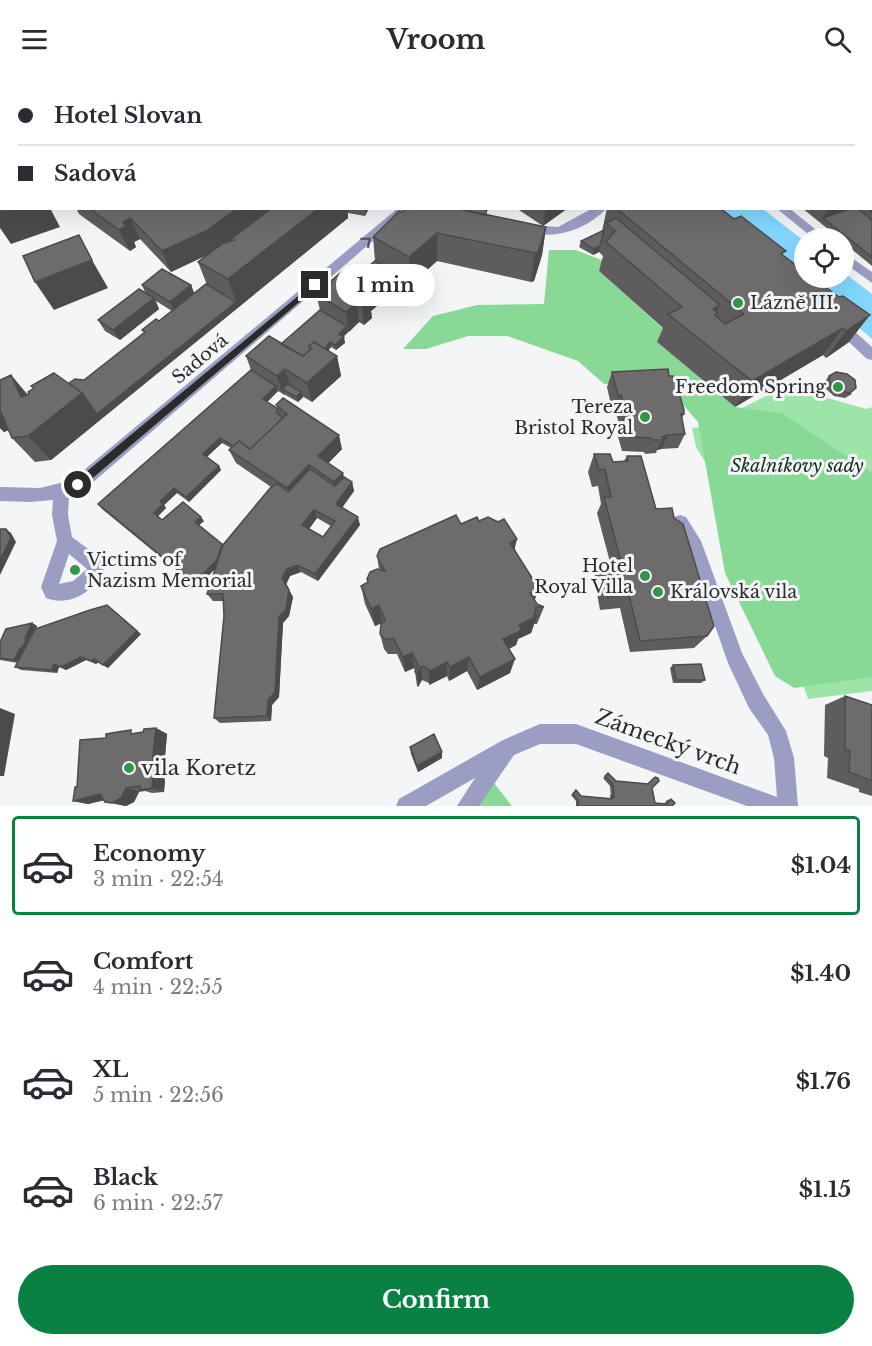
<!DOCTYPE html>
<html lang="en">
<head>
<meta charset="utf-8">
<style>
  :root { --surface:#fff; --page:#f7f7f7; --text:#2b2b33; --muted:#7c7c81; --line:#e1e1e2; --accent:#0b8043 }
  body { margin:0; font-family:"Libre Baskerville",serif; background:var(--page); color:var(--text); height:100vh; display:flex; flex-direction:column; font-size:22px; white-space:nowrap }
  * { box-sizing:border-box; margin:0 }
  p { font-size:20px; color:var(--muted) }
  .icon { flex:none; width:33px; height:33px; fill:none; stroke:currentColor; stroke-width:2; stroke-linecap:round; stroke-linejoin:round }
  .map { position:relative; height:728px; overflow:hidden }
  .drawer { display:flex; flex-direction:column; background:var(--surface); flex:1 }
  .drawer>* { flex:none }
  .guide { position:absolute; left:0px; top:0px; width:873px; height:132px; box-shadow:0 6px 24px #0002; display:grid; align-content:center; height:132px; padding:0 18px; background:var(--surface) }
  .buttons { position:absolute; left:794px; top:150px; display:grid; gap:12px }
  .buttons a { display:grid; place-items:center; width:60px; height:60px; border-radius:50%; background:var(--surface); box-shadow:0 6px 24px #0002; font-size:30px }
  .end { position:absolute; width:27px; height:27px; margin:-14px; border:8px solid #2b2b2c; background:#fff; box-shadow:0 0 0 3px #fff }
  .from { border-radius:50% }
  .bubble { position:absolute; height:42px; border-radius:21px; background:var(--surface); box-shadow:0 6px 24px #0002; font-size:20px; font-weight:800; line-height:42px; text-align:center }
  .guide b { display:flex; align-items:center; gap:21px; height:57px; font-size:22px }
  .guide b+b { border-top:2px solid var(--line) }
  .guide i { width:15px; height:15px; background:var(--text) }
  ul { padding:10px 0 0; list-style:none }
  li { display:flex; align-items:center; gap:18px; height:99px; margin:0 12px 9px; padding:0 6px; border:3px solid transparent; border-radius:6px }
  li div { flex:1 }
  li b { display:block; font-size:22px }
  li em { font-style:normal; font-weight:800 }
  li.current { border-color:var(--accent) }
  li>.icon { width:54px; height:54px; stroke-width:1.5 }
  .cta { display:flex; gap:12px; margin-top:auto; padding:12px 18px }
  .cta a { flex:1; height:69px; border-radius:36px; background:var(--accent); color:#fff; font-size:24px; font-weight:800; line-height:69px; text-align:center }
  header { display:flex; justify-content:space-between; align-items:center; height:78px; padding:0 18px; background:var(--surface); font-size:27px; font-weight:800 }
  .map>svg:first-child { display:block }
  .green { fill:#9ce4a8 }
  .forest { fill:#88d996 }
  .water { fill:#82d7fd }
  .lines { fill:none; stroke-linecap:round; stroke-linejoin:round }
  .minor { fill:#9b9ec3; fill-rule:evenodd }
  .wall { fill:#5e5c5d; fill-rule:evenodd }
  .shaded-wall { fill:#4c4b4c }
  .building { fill:#6d6b6c; stroke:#4c4b4c; stroke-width:1.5; fill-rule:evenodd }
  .oneway { stroke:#585968 }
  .route { fill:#2b2b2c }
  .poi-dot { fill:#33954a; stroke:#f3f5f7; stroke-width:2 }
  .labels { text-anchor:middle; stroke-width:6; stroke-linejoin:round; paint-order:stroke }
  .poi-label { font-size:18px; fill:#2b2b2c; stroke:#f3f5f7; text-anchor:start }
  .street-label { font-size:18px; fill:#2b2b2c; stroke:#f3f5f7 }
  .park-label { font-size:18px; font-style:italic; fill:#103218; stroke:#f3f5f7 }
  .near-street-label { font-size:21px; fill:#2b2b2c; stroke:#f3f5f7 }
  .near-poi-label { font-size:21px; fill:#2b2b2c; stroke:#f3f5f7; text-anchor:start }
</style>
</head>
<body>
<header><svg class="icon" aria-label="menu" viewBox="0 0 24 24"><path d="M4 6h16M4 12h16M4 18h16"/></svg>Vroom<svg class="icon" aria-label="search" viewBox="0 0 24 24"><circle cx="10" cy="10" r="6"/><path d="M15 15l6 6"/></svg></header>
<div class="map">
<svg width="872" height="728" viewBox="0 0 872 728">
  <rect width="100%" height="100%" fill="#f3f5f7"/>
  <path class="green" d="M67,0H480L483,1L71,2Z
    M786,308L866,331L872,329V613L808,621L780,538L722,411L696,369L692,350L726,346L738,332Z"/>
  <path class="forest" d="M549,172H576L604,183L599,193L670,257L657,264L735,329L782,335L872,395V599L794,610L775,598L725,495L698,344L663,304L604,306L578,283L507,258H468L426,271H403L433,238L477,227L544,226Z
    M494,705L512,728H478Z"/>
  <path class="water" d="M712,131H763L804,163V200H843V194L872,216V261L795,194Z"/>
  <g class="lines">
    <path class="minor" d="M48,0H60L62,2H49Z
      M662,0H672L673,2H663Z
      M859,0H869L870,2H860Z
      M398,130H411L84,412L69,418L68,437L72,459L103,482L105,488C98,511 71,530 46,520L41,509L57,463L52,437L53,422L30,424L0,423V409L40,410L72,402ZM69,476L87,491L73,503L59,506Z
      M593,130H607C585,153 554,162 524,154L522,151L528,147L558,149Z
      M776,130H789L826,160H813Z
      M843,174L872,194V205L843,184Z
      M839,242L844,244L872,269V282L867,281L834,250L832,247Z
      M680,437L686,439L701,463L742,575L763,616L786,653L794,680L798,728H747L576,666H540L514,677L479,728H457L475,700L426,728H396L399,721L503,662L540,646H576L777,719L774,680L768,657L749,630L728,585L688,471L672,444L674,439Z"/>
  </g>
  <path class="wall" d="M0,0L2,2V34H0Z
    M537,0H618V1L541,2Z
    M619,0H655L657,2H621Z
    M675,0H753L752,2H677Z
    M872,90V188L843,164V160H839L802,130H872Z
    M76,130H369L365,138L348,135V140L51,382L35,384L12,360L9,352L4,354L0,350V302L11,297L27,317L29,316L33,310L31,308L71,307L69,305L84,302L144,255L142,252L159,243L172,233L156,223L159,231L120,262L105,253L98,242L145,214L142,207H191L194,215L207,207L198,184L208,176L171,194L140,161L134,164L136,169L130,173L79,136Z
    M516,130H568L543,148Z
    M607,130H720L839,219L849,264L826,280L823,277L735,329L657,264L663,250L599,193L603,178L599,174L593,177L579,169L581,163L602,153Z
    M402,134L487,137L546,149L542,177L534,203L531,204L437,183L410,207L403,203L398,209V214L391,221L387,219L371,233L372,240L364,247L359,244L343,259L345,265L336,272L331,269L328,273L337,278L341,298L312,324L302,318L303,319L298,324L278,313L267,324L278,331L276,327L342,371L328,385L344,399L352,404L354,413L342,430L360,447L318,503L301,494L290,498L286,507L293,519L289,538L283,545L279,619L272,627L271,643L220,645L214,640L224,538L223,523H213L207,516L216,490L197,509L102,431L98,426L251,292L246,278L281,266L320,232L316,216L357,198L375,183L373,159ZM222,365L231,370L229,372L236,385L271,409L222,467L199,447L204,443L162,442L158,438L166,430L164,427L177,415L189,424L221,392L219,388L207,379ZM317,440L331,448L323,459L309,451Z
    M612,294L669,298L684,336L682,340L685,356L678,370L661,371L657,372L656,375L645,376L644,374L622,373L617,355L620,349L615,332H612L607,309Z
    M829,298L852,316L845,320L834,318L826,311L825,303Z
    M594,376L613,384L624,383L627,378L656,431L674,440L707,558L694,570L630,574L620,530L600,532L594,499L601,485L610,484L597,435L601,426L598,408L592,409L588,394Z
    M479,443L515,471L535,523L537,526L544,529L537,546H534L531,555L518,561L516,567L509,571L510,595L477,612L467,593L449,603L447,598L429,607V605L422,602L418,609L417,608L415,594L414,590L405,594L397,576H388L384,571L380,556L382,545L375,548L365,526L361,508L367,505V501L379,491L377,478L461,446Z
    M32,545L37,548L36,551L141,556L108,590L99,584L96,586L86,582L66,592L59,589L57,595L21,592L15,589L18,585L0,582V564Z
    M673,587L705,602L701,605H673L670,590Z
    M845,618L872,627V718L859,714V711L827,700L828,680L824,678L825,627Z
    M156,650L167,656L163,700L165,701L164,714L152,715L145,713L139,714L134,724L126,728L105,724L104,722L88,726L73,723L77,709L106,660L143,654Z
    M410,669L442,680L418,694L411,676Z
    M608,695L616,703L647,706L652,701L655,699L652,710L655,725L664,726L667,722L671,721L672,728H576V723L571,717L576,712L581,718L609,720L611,719L610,708L603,700Z"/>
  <path class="shaded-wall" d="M0,19L2,22V31L0,28Z
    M12,130H50L60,149L11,166L0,150V134Z
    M238,130H276L214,174L171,194L162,173Z
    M319,130H347L348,140L51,382L28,358L82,315L236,224L228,201Z
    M365,130H369L365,138Z
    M546,130H568L543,148Z
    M828,130H856L823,140Z
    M130,140L140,161L134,164L136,169L130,173L119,152L123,144Z
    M546,149L542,177L534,203L531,204L535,175Z
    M437,155V183L410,207L409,179Z
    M600,168L599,174L593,177L594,171Z
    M92,182L108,210L54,232L35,204Z
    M402,198L403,204L394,212L393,207Z
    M191,207L195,218L175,234L170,224Z
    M375,207L377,228L371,233L372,240L364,247L362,227L364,217Z
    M398,209V214L391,221V216Z
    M387,213V219L377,228V222Z
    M154,220L159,231L120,262L113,252Z
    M357,224L359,244L349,254L346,234Z
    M720,227L706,254L713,231Z
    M870,237L849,264L826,280L846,253Z
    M347,248L348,254L340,262L339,256Z
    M843,250L823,277L735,329L752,303Z
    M344,259L345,265L336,272L335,267Z
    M330,264L331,269L308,298L306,293Z
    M337,278L341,298L312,324L307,305Z
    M285,291L291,310L282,311L284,316L283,317L277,298Z
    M11,297L33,323L21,319Z
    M276,308L278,313L265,326L263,321Z
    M301,314L303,319L298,324L296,319Z
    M0,327L19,347L4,354L0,350Z
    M339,357L342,371L322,392L318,378Z
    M668,357L661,371L657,372L663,362L662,359Z
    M220,360L222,365L205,380L203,376Z
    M309,387L313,400L292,423L287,410Z
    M219,388L221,392L189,424L186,419Z
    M343,395L346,408L338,417L334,404Z
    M352,404L354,413L338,435L336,426Z
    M174,410L177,415L164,427L166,430L157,439L154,435L160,424Z
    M314,432L317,440L306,455L302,447Z
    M201,439L204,443L198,448L195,444Z
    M358,439L360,447L318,503L315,496Z
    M6,451L11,455L16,464L0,497V482Z
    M517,461L512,482L510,465Z
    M222,466L224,470L220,486L197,509L194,505Z
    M297,487L301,494L290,498L285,508L282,500L287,491Z
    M539,511L532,529L530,515Z
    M289,512L293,519L289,538L283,545L279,619L272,627L271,643L267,638L268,622L279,539Z
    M107,527L141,556L108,590L103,587Z
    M379,527L382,545L375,548L371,531Z
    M537,538L531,555L518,561L516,567L499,576L503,561L519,547Z
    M32,545L37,548L31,562L28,573L22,570L25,560Z
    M20,570L25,573L20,585L14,582Z
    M412,575L414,590L405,594L403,579Z
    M81,579L86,582L66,592L61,589Z
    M469,579L467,593L449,603L450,589Z
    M94,581L99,583L96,586L91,583Z
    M515,581L510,595L477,612L480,599Z
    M447,584V598L429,607V594Z
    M54,586L59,589L57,595L52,592Z
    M421,588L422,602L418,609L417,595Z
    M0,630L15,636L4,698H0Z
    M156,650L167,656L163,700L165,701L164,714L152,710L151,696Z
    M442,674V680L418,694L417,688Z
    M126,710L139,714L134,724L126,728L112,725Z
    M100,716L114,720L88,726L73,723Z"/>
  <path class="building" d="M0,0H52L56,2H2V7H0Z
    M591,0H615L618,1L594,2Z
    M642,0H655L657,2H643Z
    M710,0H747L742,1L743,2H712Z
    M0,110H2V130H12L0,134Z
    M872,121V134L867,130H872Z
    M89,130H238L206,153L162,173L130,140L123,144L126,148L119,152Z
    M272,130H319L228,201L198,184L222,166L234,162L231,161Z
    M406,130H455L546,149L538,174L535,175L437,155L409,179L373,159L399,133L402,134Z
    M455,130H481L487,132L485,137Z
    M616,130H720L734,141L741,138L786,173L781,176L804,193V200H813L839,219L843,218L870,237L846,253L843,250L752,303L668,236L682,229L606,164L615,153L606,145L616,140L720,227L713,231L718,235L715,237L725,246L744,236Z
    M852,130H857L872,142V179L823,140Z
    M604,152L600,168L594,171L581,163Z
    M79,157L92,182L35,204L23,178Z
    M375,183L402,198L393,207L398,209L391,216L387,213L377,222L375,207L357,198Z
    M162,191L191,207L170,224L142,207Z
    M345,191L375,207L364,217L369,220L362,227L357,224L346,234L316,216Z
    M206,206L236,224L97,336L82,315L69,305L75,301L84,302L145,254L142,252L156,241L159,243Z
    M139,211L154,220L113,252L98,242Z
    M320,232L347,248L339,256L344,259L335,267L330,264L325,271L314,264L309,268L310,272L303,278L281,266Z
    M269,258L303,278L312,270L309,268L314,264L337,278L307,305L285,291L277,298L246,278Z
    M668,291L669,298H673L675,301L684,332V336H681L685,356L668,357L662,359L663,362H652L651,360L628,359L623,341H629L627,335H625L621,317L618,318L612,294Z
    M251,292L276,308L263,321L278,331L276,334L283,340L250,371L239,363L233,368L220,360L203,376L219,388L186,419L174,410L160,424L163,426L154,435L162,442L183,424L201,439L195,444L222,466L217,482L194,505L98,426Z
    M836,294L847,296L855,302L856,310L850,315L838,313L830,306L829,298Z
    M54,295L82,315L28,358L12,360L0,332V302L11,297L21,319L29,316L28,314L34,310L31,308Z
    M288,306L301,314L296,319L282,311Z
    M283,320L339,357L318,378L343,395L334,404L309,387L287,410L229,372L239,363L250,371L287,336L276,327Z
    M594,376H610L613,384L628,383L627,378H641L656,431L672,430L674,440L683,446L714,548L707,558L640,563L629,517L607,519L601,485L621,484L604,419H611L605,391L599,392Z
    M310,391L335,408L344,399L352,404L336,426L358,439L315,496L297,487L287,491L282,500L289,512L286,532L279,539L275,614L268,622L267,638L214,640L224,538L223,516H207L223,467L271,409L278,406L288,414ZM314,432L335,443L323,459L302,447Z
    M456,437L461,446L477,439L479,443L488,439L498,444L504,441L517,461L510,465L539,511L530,515L537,526L544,529H536L534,537L537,538L519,547L522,552L503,561L515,581L480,599L469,579L450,589L447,584L429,594V591L421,588L417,595L415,594L418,587L412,575L403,579L394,561H385L380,556L381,546L385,542L379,527L371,531L361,508L368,504L367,501L370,494L377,491L385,493L377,478L380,471Z
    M0,451H6L11,460L0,482Z
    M107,527L137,553L103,587L94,581L91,583L81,579L61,589L54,586L52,592L15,589L35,551L90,532Z
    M32,545L25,560H27L22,570H20L14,582L0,580V564L6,551Z
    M701,586L705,602H676L673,587Z
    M845,618L872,627V703L849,694L850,673L845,672Z
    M156,650L151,696H153L152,710L140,712V708L126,710L121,720L112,725L105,724L100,716L73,723L75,709H77L80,662L106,660V656L131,652V656L143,654L144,651Z
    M434,656L442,674L417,688L410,669Z
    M608,695L616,703L648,706L655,699L658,700L659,703L652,710L655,725L667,726L671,721L675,725L672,728H578V722L573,716L576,712L581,718L612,721L611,718L614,719L613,706L605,698Z"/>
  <defs><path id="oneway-chevron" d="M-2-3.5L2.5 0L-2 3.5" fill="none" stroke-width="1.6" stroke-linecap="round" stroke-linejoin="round" transform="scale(1.5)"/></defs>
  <use class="oneway" href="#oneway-chevron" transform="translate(367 163) rotate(-40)"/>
  <path class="route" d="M315,204L317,205V209L81,410H74V404Z"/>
  <g class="poi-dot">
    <circle cx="738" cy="225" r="6"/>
    <circle cx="838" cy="309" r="6"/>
    <circle cx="645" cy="339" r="6"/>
    <circle cx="75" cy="492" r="6"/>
    <circle cx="645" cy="498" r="6"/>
    <circle cx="658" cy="514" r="6"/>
    <circle cx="129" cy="690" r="6"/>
  </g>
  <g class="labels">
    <g class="poi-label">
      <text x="750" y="231">Lázně III.</text>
      <text x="826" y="315" text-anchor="end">Freedom Spring</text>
      <text x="633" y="335" text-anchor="end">Tereza<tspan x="633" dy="21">Bristol Royal</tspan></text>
      <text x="87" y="488">Victims of<tspan x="87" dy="21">Nazism Memorial</tspan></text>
      <text x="633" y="494" text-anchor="end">Hotel<tspan x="633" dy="21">Royal Villa</tspan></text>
      <text x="670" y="520">Královská vila</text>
    </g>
    <g class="street-label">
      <text transform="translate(200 281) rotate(-40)" y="6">Sadová</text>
    </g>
    <g class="park-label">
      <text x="797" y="394">Skalníkovy sady</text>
    </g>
    <g class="near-street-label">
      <text transform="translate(668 664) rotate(20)" y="7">Zámecký vrch</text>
    </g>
    <g class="near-poi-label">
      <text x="141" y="697">vila Koretz</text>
    </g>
  </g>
</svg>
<div class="buttons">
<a><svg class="icon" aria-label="locate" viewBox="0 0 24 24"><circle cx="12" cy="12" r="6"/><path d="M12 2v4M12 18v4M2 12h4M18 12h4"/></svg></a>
</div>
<i class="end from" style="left:78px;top:407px"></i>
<i class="end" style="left:315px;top:207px"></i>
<div class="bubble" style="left:336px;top:186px;width:99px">1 min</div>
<div class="guide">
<b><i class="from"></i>Hotel Slovan</b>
<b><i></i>Sadová</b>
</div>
</div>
<section class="drawer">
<ul>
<li class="current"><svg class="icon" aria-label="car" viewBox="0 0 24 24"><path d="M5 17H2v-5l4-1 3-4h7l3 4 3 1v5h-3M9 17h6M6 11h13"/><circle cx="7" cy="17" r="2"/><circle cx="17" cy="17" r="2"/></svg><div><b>Economy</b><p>3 min · 22:54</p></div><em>$1.04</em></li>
<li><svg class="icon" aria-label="car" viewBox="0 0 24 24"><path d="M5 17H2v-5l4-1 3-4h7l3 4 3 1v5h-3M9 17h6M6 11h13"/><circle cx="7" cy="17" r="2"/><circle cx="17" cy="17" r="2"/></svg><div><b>Comfort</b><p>4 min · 22:55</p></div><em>$1.40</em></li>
<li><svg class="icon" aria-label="car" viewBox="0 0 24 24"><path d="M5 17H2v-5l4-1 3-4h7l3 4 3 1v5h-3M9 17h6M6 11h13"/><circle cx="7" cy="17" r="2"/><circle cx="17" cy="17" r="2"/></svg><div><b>XL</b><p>5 min · 22:56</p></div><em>$1.76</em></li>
<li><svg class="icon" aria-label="car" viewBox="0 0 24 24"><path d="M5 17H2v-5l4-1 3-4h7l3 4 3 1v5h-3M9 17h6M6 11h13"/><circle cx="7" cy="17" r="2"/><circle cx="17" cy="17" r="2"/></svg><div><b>Black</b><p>6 min · 22:57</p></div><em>$1.15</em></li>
</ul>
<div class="cta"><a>Confirm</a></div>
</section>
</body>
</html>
